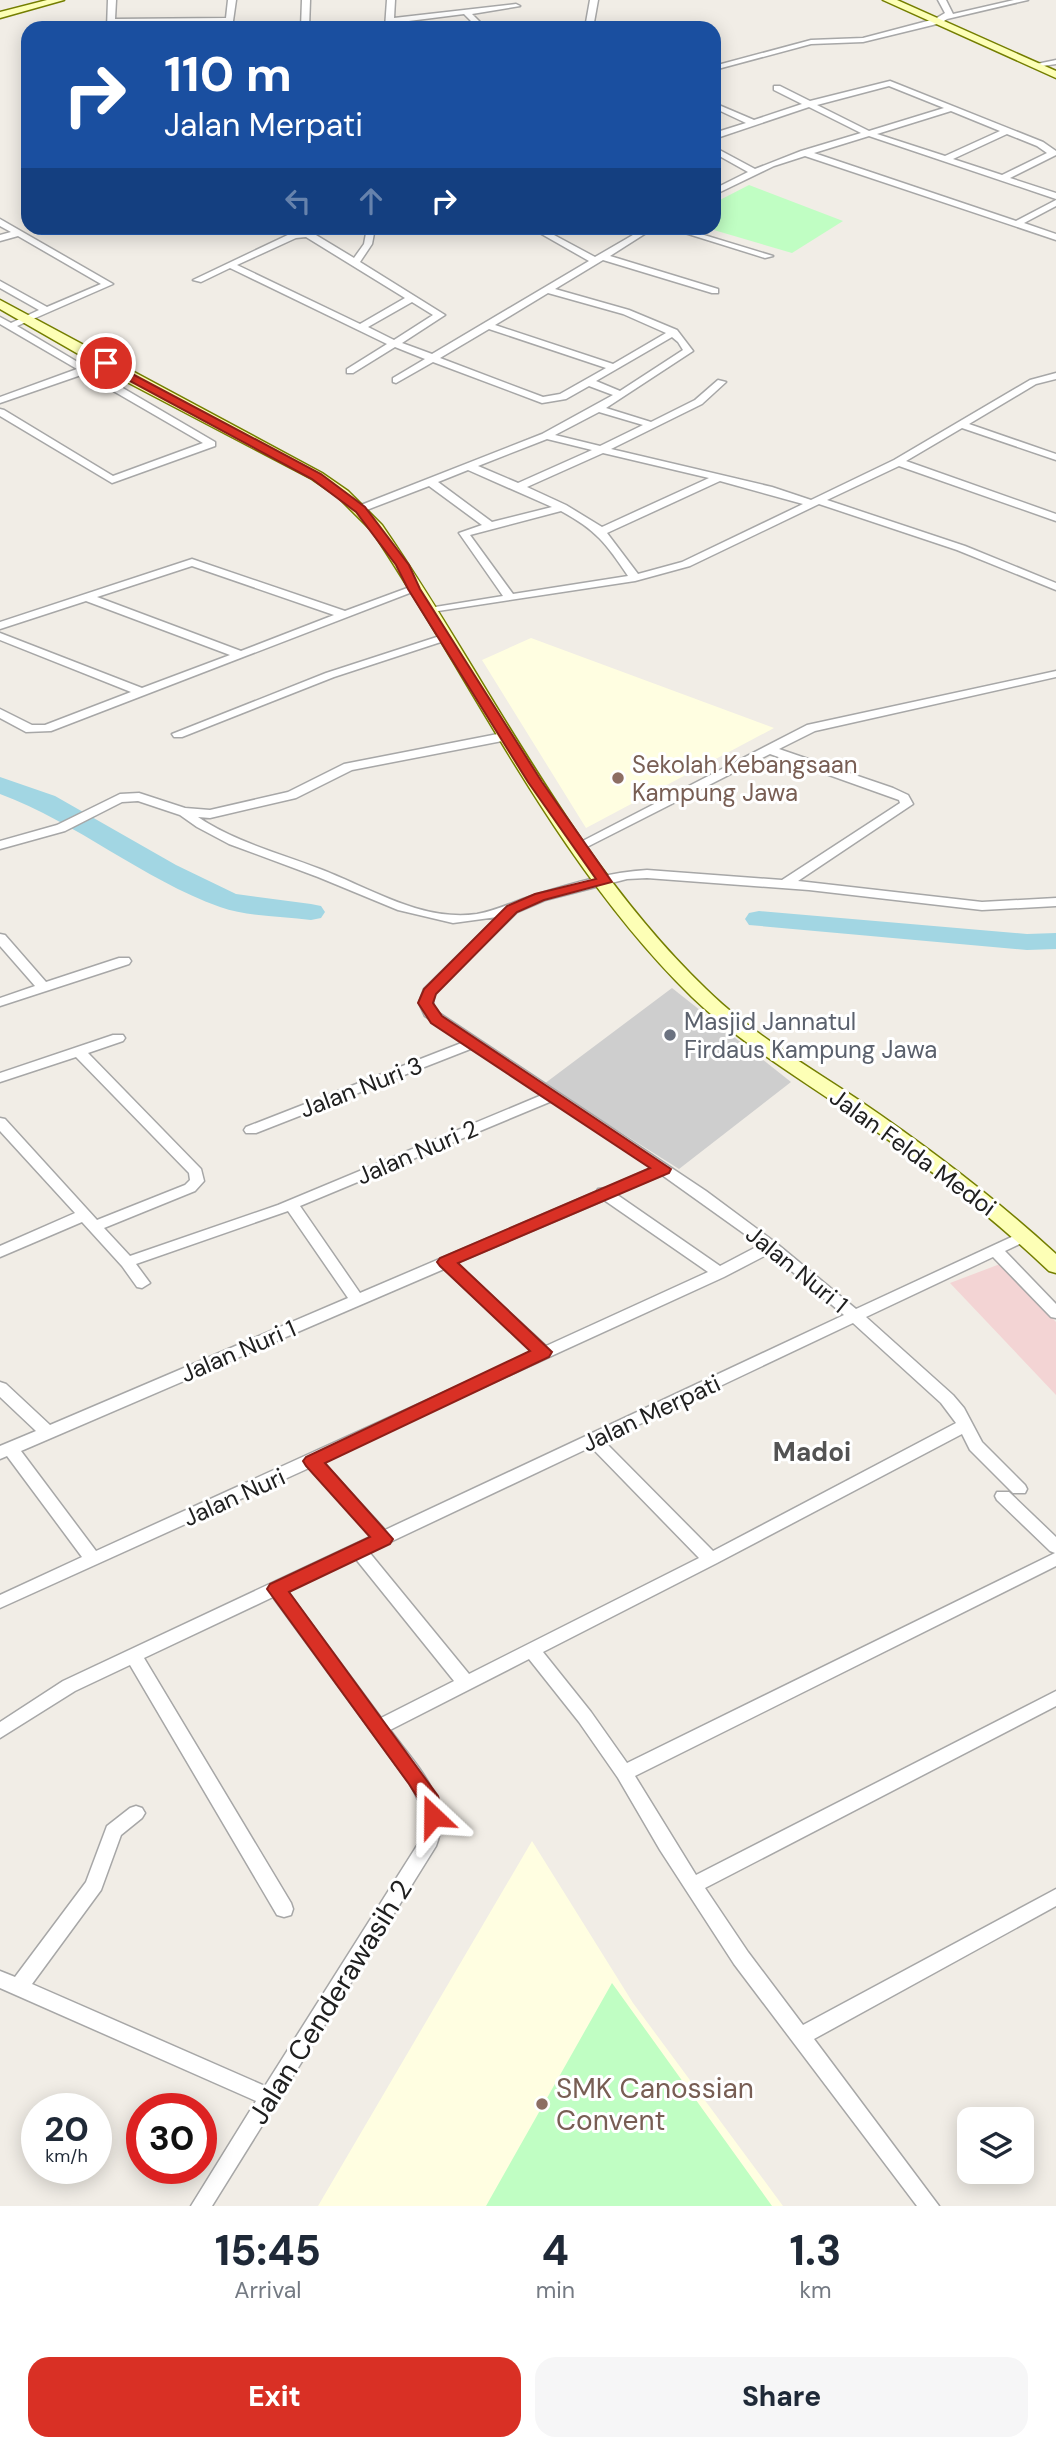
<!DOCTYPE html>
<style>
:root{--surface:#fff;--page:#f6f6f7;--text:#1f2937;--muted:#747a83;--accent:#d93025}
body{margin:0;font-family:"DM Sans",sans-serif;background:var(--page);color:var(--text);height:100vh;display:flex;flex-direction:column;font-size:26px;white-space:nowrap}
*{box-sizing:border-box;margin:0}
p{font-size:23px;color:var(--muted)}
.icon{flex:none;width:38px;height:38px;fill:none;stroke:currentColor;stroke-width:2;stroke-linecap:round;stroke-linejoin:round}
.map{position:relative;height:2206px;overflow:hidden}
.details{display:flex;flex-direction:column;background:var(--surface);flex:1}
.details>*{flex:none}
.banner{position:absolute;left:21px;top:21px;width:700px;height:214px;border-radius:21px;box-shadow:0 4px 18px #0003;background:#1a4fa0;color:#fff;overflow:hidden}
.controls{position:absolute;left:957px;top:2107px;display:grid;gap:14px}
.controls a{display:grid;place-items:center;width:77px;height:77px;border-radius:14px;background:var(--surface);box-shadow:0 4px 18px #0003;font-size:35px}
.speed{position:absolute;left:21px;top:2093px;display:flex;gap:14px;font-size:35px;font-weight:700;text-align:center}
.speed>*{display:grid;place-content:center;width:91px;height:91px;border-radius:50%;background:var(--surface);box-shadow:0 4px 18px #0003;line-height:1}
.speed small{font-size:18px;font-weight:400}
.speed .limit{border:10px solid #d22;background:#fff;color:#111}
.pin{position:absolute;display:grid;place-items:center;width:60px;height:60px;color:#fff;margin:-30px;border:4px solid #fff;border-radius:50%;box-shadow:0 2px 7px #0007}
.me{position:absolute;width:77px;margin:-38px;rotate:337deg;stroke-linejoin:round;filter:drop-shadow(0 0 5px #0008)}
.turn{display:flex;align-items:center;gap:24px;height:147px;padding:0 28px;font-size:32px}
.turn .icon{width:91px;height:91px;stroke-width:2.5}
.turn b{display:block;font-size:49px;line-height:60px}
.lanes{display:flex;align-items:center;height:66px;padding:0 28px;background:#0003;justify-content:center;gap:35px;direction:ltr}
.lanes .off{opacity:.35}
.eta{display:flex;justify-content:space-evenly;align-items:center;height:119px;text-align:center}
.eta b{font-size:42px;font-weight:800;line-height:49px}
.action{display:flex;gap:14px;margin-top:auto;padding:14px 28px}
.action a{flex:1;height:80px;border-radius:21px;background:var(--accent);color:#fff;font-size:28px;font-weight:800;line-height:80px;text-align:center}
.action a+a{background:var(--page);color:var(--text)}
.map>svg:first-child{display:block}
.commercial{fill:#f3d4d4}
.education{fill:#fffee1}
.religious{fill:#cecece}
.park{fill:#c0fec3}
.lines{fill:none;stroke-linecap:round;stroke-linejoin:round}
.river{fill:#a2d6e3;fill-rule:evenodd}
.street-casing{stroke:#a7a7a7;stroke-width:3}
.secondary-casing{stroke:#747e00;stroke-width:3}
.street{fill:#fff;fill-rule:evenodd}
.secondary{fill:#fdffb6;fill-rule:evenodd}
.route{fill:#d93025;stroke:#8d1f18;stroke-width:2}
.education-dot{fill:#8d6e63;stroke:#fff;stroke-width:2.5}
.worship-dot{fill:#6b7280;stroke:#fff;stroke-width:2.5}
.labels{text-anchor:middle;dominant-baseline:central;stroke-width:6;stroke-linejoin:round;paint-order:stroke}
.education-label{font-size:24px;fill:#785e54;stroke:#fff;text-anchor:start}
.worship-label{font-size:24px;fill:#5b616d;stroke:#fff;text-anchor:start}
.street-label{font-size:24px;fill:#202020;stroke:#fff}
.neighbourhood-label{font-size:26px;font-weight:bold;fill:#535353;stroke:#fff}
.near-street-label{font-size:28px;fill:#202020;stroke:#fff}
.near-education-label{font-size:28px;fill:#785e54;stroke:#fff;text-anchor:start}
</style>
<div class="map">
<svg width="1056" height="2206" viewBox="0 0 1056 2206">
<rect width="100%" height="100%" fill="#f1ede6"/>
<path class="commercial" d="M1000,1264L1056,1322V1395L950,1283Z"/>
<path class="education" d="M531,638L774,728L586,828L482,660Z
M532,1841L633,2003L783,2206H318Z"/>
<path class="religious" d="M672,988L791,1082L679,1169L544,1084Z"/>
<path class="park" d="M749,185L843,221L792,253L707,228H714V203Z
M612,1983L772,2206H486Z"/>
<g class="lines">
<path class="river" d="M0,777L55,796L176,865L236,894L311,904L321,906L325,912L321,918L311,920C282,916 248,917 220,907C142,879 78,823 0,794Z
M759,911L1027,934L1056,933V949L1027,950L749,925L745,919L749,913Z"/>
<g class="street-casing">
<path id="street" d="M108,0H116L115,19L226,18L228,0H236L232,28H226V22L115,23V28H107Z
M302,0H310L309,28H301Z
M387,0H395L394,18L516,4L520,6L472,14L486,28H478L464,14L393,23V28H385Z
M590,0H598L593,28H585Z
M938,0H946L953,14L1014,0H1028L947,19L941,23L863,42L811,44L714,70V66L811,40L863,38L935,19L945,13Z
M1056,60V64L1036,67L1032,65Z
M890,81L1043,142L1056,151V155L1010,178L1056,193V199L869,136L814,153L1016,221L1056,200V206L1024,223L1056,234V240L805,156L774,166L714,195V189L748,172L714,153V147L755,169L801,151L861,133L809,107L714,139V133L746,123L714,108V103L754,120L802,104L774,90V86H780L810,101ZM889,86L944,108L869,131L817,105ZM951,111L1000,131L945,156L877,134ZM1007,134L1037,146L1047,153L1002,175L953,159Z
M0,219L113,284L17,326L86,367H91L92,370L215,442V446L112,483L0,416V409L4,410L113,476L203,443L84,374L0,403V397L77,369L0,324V317L11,323L39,310L0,288V281L47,307L101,284L18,236L0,241V235L11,232L0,226Z
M367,228H375L372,244L360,262L445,315L402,343L432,354L589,261L531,228H541L595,257L645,228H654L610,256L718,289V293H712L603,260L555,289L629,310L677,330L693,351L606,408L651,422L695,400L718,380L726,382L702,404L611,449L772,487L811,500L894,460L1030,380L1056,373V379L1036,384L969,424L1056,454V460L962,428L906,461L1056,514V521L899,466L827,500L965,546L1056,583V590L957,550L819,504L690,566L635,581L425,613L423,611L429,608L503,596L459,533L482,525L429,486L364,511H356V507L542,434L613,395L589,386L566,399L542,403L433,362L396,383L393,382V378L425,359L395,347L353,373H347V369L387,344L230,268L201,282L193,280L294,232H311L354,258L364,244ZM306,237L405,298L360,324L237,265L296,238ZM548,293L623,314L666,333L613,364L495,325ZM412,302L433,315L394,340L368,327ZM489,329L606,368L560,394L543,397L440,358ZM672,337L678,342L683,350L620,391L596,381ZM599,412L643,425L600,446L555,435ZM547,439L592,450L518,483L478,466ZM603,453L709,478L602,527L566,505L527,487ZM468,470L552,507L492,522L438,482ZM720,481L803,504L682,562L638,574L607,533ZM561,511C596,530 606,543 628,576L513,594L470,535Z
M669,228H681L773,256L765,258Z
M192,559L345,611L410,587L414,586L420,589L51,731L26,732L0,718V709L32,725H45L131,692L0,640V633L142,688L230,655L86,601L0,629V622ZM192,566L334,615L241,651L97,597Z
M446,634L450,635V639L334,677L182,737H174L172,734L326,673Z
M1056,671V677L815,731L779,749L893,788L908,795L913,804L798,881L982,902L1056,898V906L982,910L809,890L647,878L627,879L545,900L517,912L435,993L433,1003L436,1011L706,1191L776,1243L856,1309L1020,1233L1025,1231L1032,1236L1030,1239L1005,1251L1056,1304V1318L1051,1317L993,1257L866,1317L953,1395L964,1408L982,1442L1025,1485L1027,1489L1025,1493H1013L970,1450L962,1434L717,1563L543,1652L591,1712L627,1763L1055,1553L1050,1551L997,1500L995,1496L997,1492H1009L1056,1537V1566L635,1776L696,1875L1056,1691V1706L705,1888L748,1952L803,2025L1056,1889V1906L814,2039L939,2206H917L734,1964L660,1850L618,1778L579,1722L529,1659L390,1730C415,1764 454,1801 436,1846L212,2206H191L256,2101L0,1988V1971L15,1977L86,1882L107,1826L130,1808L136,1806L142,1808L145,1813L142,1818L121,1835L101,1890L32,1984L265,2086L418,1844C428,1821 422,1805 410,1784L273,1597L144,1658L291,1903L293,1909L291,1915L284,1917L277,1915L130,1665L75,1691L0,1738V1722L63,1681L372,1536L309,1468L0,1608V1595L82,1557L7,1456L0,1459V1446L36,1431L0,1397V1382L6,1384L50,1425L348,1298L288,1211L136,1264L150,1283L142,1288L137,1287L122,1266L82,1222L0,1257V1246L75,1213L0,1131V1118L5,1119L97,1220L185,1185L190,1180L189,1173L76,1057L0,1082V1073L113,1035H123L125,1038L123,1041L88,1053L201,1169L204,1181L195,1191L104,1228L130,1256L278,1205L542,1095L473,1048L256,1133H246L244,1130L246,1127L464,1042L425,1016L419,1003L424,989L497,917L453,923L398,910L318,877L229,844L197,827L180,815L138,801L122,802L65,831L0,849V841L57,825L120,794L139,793L185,808L210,810L288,792L344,764L508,732L514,736L512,739L352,770L296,798L210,818L198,817C235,842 279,853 320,869C370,888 422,922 477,914C499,910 517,900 538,894C573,883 611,872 647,870L782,880L900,803L899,800L770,754L583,849L579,850L573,846L807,725ZM552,1101L652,1168L606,1188L598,1189L596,1192L360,1293L300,1206ZM662,1175L760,1245L720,1266L616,1194ZM604,1200L708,1272L546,1346L456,1263ZM770,1253L844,1315L385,1530L322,1461L724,1277ZM444,1269L533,1352L96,1551L21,1451ZM853,1323L941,1403L956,1423L713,1551L604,1441ZM591,1447L699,1558L469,1674L369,1552ZM355,1558L454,1681L381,1718L287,1591Z
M0,934L5,935L46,982L119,958H129L131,961L129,964L0,1006V998L35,986L0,946Z"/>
</g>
<g class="secondary-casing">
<path id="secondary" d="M47,0H64L0,18V12Z
M883,0H897L1056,71V78Z
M0,300L322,473L348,491L382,525C489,680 569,857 706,989C751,1033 807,1066 860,1101C929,1148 995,1198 1056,1254V1273L1049,1271C987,1212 920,1161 850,1113C796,1076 739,1042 692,997C556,864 476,687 372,531L338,497L312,479L127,382L0,309Z"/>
</g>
<use href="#street" class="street"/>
<use href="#secondary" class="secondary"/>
</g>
<path class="route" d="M106,360L321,474L365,507L409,565L420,589L542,782L612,882L544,900L517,912L436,994L433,1003L442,1016L671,1169L669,1173L458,1263L552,1352L549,1357L325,1463L393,1539L390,1544L289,1592L438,1796L444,1816L441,1822L433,1824L426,1822L421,1803L409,1784L267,1589L270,1584L370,1537L306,1466L303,1461L306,1457L530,1351L440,1266L437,1262L440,1258L650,1168L431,1023L418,1003L424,989L507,906L535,894L596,879L528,782L408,589L396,565L356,512L312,479L102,366L100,363Z"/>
<g class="education-dot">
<circle cx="618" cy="778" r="7"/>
<circle cx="542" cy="2104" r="7"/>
</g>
<circle class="worship-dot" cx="670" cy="1035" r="7"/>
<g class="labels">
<g class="education-label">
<text x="632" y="764">Sekolah Kebangsaan<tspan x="632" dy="28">Kampung Jawa</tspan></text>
</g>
<g class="worship-label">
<text x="684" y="1021">Masjid Jannatul<tspan x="684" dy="28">Firdaus Kampung Jawa</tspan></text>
</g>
<g class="street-label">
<text transform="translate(361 1087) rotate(-21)">Jalan Nuri 3</text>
<text transform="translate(417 1152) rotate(-23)">Jalan Nuri 2</text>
<text transform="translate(913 1152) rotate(36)">Jalan Felda Medoi</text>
<text transform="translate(797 1269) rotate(39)">Jalan Nuri 1</text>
<text transform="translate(238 1351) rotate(-23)">Jalan Nuri 1</text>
<text transform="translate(651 1413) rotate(-25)">Jalan Merpati</text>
<text transform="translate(234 1497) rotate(-24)">Jalan Nuri</text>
</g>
<g class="neighbourhood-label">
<text x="812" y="1452">Madoi</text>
</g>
<g class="near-street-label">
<text transform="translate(330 2002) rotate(-58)">Jalan Cenderawasih 2</text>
</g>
<g class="near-education-label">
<text x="556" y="2088">SMK Canossian<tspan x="556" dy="32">Convent</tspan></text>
</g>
</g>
</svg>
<div class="controls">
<a><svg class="icon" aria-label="layers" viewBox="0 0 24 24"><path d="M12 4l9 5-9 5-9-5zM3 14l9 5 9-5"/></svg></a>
</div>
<div class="speed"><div>20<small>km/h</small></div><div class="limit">30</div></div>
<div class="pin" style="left:106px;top:363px;background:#d93025"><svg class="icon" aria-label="arrive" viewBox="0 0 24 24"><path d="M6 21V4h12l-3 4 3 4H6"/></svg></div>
<svg class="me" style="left:433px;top:1816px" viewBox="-20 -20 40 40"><path d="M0-17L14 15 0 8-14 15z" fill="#d93025" stroke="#fff" stroke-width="4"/></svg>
<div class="banner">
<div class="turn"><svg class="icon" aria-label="right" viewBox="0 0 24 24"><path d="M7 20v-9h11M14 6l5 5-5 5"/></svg><div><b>110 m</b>Jalan Merpati</div></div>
<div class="lanes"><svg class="icon off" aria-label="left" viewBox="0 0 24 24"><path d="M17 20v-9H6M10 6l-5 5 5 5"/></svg><svg class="icon off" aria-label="ahead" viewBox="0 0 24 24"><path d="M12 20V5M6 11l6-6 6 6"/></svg><svg class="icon" aria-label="right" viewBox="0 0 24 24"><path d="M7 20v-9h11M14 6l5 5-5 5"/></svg></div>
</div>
</div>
<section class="details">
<div class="eta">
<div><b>15:45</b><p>Arrival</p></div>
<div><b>4</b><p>min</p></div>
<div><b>1.3</b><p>km</p></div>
</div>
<div class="action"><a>Exit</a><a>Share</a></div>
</section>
